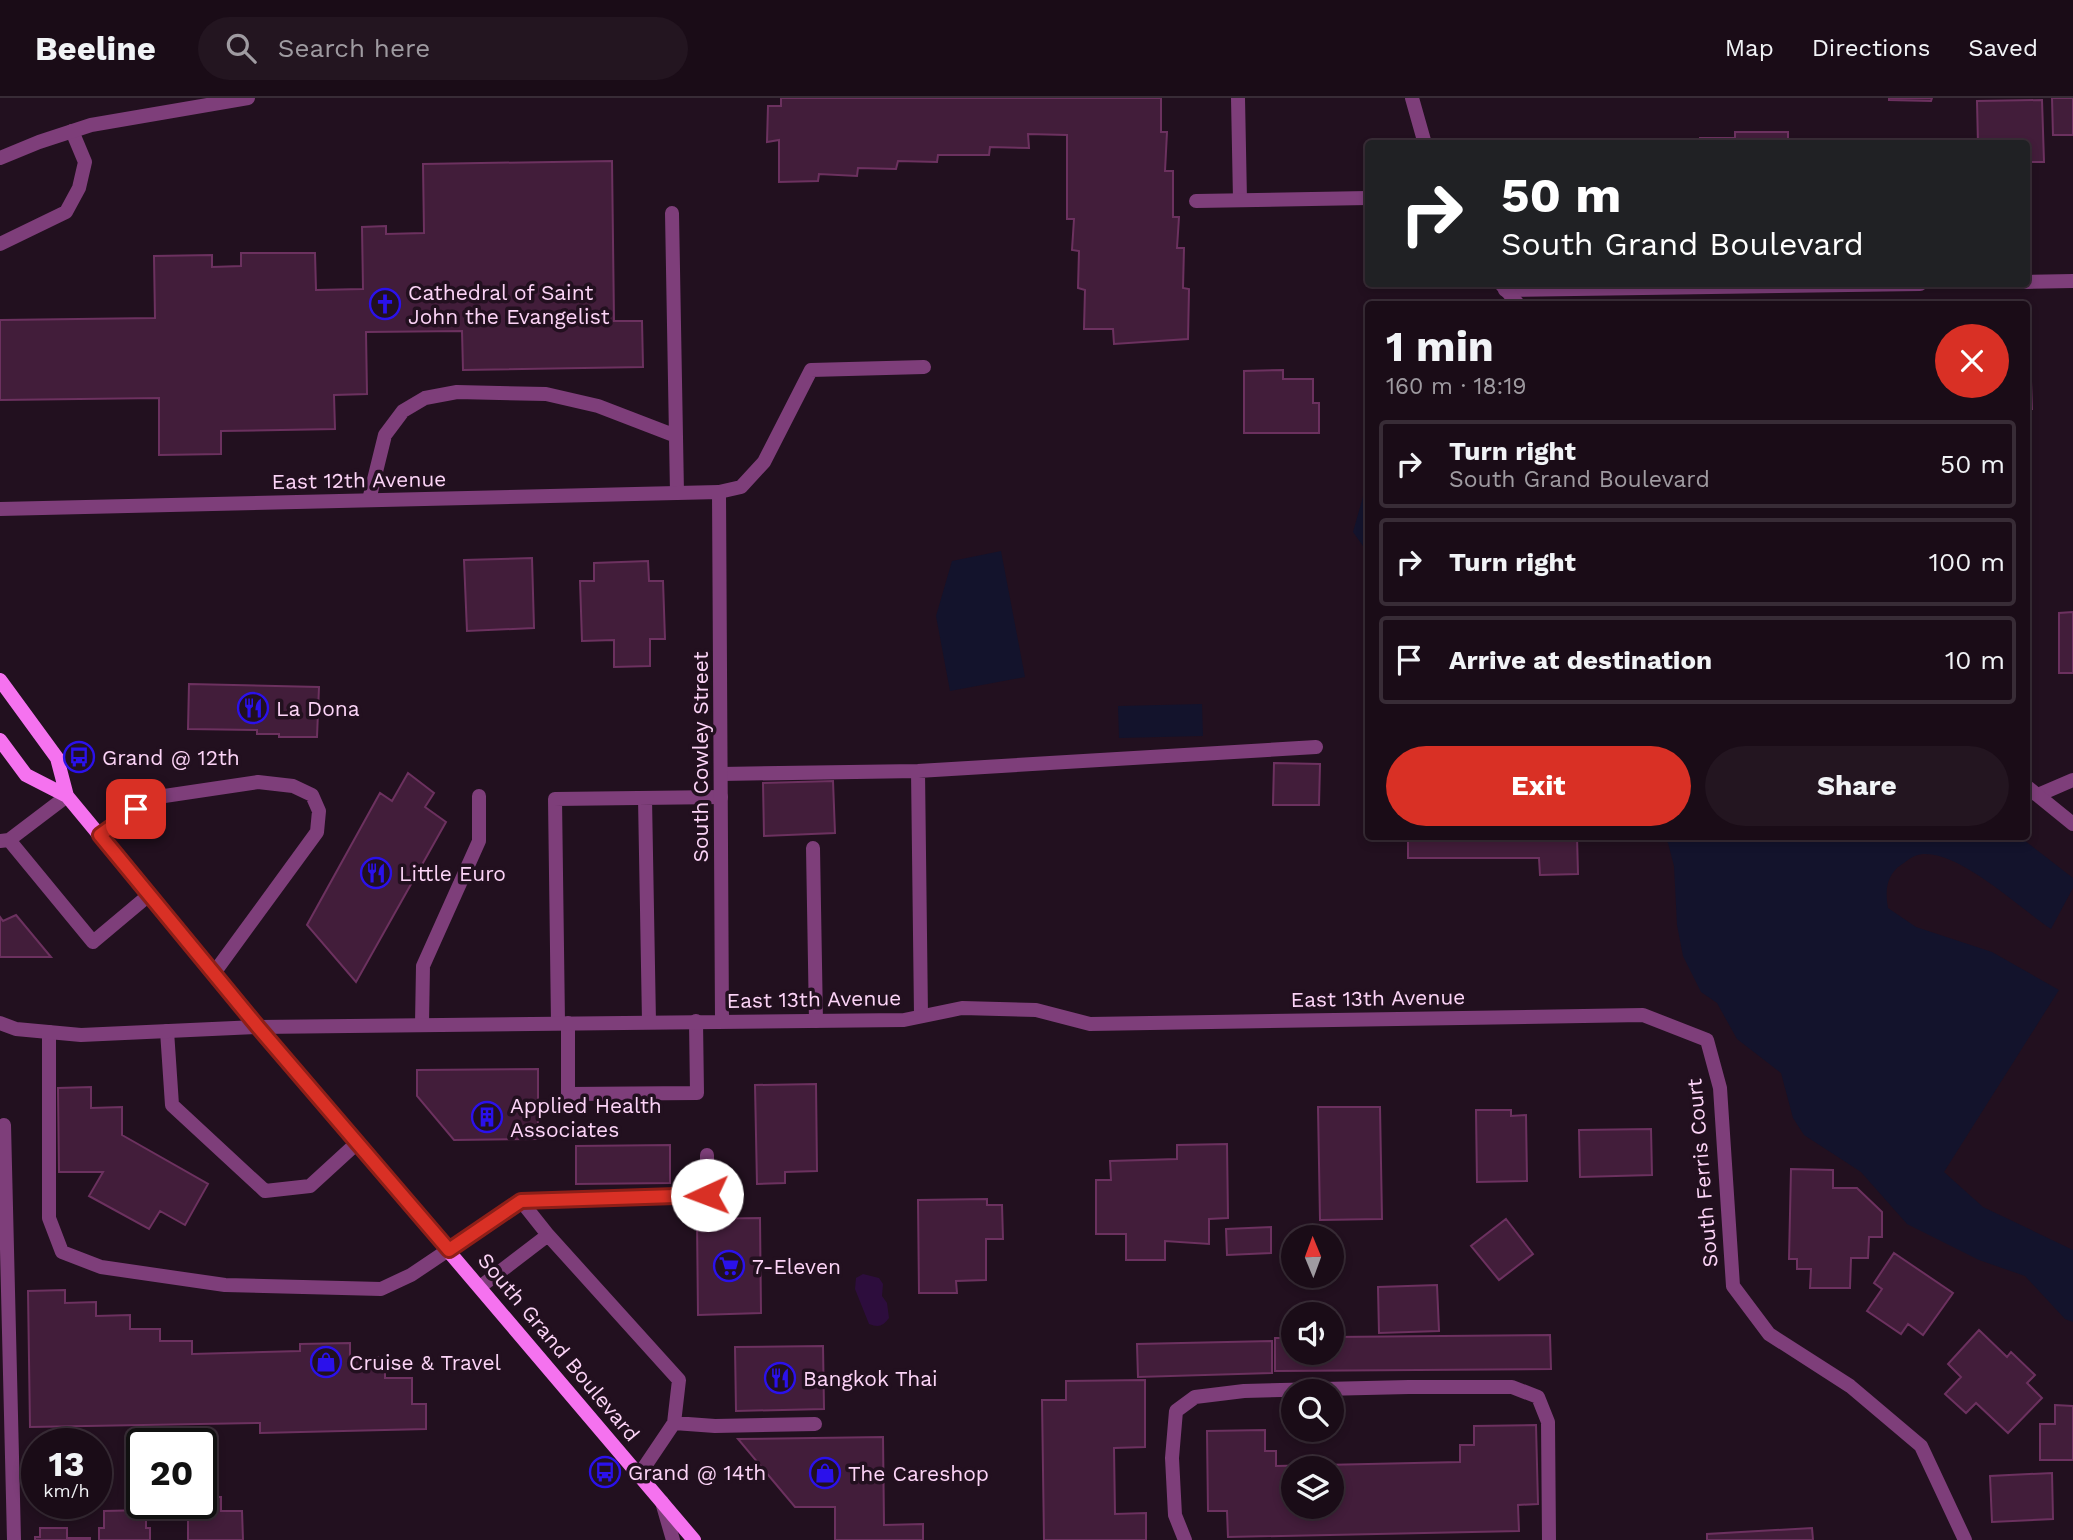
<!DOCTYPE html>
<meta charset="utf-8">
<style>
:root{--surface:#1a0c17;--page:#231520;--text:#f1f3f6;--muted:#9f9ba1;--line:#382c36;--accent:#d93025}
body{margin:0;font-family:"Work Sans",sans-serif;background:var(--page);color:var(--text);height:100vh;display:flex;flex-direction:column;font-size:26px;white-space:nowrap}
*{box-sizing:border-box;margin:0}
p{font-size:23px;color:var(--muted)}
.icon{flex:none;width:38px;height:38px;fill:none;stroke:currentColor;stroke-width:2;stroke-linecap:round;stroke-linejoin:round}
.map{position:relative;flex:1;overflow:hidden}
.side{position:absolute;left:1365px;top:203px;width:665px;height:539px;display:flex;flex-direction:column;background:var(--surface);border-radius:7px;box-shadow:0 4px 10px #0003,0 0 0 2px var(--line)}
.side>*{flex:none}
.hud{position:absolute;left:1365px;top:42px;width:665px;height:147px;border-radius:7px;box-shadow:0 4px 10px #0003,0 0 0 2px var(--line);background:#202124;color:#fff;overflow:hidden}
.needle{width:46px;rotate:359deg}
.controls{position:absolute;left:1281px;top:1127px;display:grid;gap:14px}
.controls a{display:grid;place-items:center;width:63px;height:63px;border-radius:50%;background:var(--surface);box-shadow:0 4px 10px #0003,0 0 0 2px var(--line);font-size:35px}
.speed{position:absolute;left:21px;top:1330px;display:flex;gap:14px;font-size:35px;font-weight:700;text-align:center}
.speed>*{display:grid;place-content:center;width:91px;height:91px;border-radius:50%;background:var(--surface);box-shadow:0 4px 10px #0003,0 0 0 2px var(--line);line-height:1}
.speed small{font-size:18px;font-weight:400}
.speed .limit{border:4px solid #111;border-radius:10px;background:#fff;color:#111}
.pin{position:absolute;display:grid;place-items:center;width:60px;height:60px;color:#fff;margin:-30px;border-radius:14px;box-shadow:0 4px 10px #0006}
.me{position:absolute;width:77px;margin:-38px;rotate:268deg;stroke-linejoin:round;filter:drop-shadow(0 0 5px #0008)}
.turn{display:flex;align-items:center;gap:24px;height:147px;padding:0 21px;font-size:32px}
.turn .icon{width:91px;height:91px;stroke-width:2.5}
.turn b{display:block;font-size:49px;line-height:60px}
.round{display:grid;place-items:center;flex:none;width:74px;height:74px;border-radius:37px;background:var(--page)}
.summary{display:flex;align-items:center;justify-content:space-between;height:119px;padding:0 21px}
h1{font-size:42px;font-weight:700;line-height:52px}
.button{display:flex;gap:14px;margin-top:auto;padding:14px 21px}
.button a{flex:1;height:80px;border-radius:42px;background:var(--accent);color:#fff;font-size:28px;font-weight:700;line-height:80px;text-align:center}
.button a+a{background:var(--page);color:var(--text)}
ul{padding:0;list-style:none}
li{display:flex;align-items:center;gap:21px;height:88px;margin:0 14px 10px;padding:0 7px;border:4px solid var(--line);border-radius:7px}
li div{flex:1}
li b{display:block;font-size:26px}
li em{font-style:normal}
header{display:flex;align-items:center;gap:42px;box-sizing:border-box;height:98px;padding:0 35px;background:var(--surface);border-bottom:2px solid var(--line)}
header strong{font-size:33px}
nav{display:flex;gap:38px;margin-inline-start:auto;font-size:24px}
.search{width:490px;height:63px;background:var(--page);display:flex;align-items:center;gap:18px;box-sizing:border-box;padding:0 24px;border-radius:38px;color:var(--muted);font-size:26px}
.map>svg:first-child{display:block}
.green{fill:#13132c}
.water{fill:#2d0d3d}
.building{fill:#421d3a;stroke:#6c315f;stroke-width:2;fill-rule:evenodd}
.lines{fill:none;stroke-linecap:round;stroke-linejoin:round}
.service{stroke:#7e3e7a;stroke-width:14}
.minor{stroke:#7e3e7a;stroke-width:14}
.tertiary{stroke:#7e3e7a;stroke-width:14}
.secondary{stroke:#f572ef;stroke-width:14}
.route-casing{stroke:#8d1f18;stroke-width:18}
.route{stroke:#d93025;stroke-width:12}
.labels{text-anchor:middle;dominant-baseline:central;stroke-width:7;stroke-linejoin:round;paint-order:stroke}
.poi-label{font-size:21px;fill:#fcd4f7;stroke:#22101f;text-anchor:start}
.street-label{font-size:21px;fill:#fcd4f7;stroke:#22101f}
</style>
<header>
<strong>Beeline</strong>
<div class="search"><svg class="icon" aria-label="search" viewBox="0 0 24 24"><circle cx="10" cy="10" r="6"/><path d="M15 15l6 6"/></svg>Search here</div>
<nav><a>Map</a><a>Directions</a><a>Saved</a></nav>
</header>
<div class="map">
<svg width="2073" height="1442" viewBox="0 0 2073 1442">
<rect width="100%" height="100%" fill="#22101f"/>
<path class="green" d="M1368,381V455L1353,434Z
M1001,453L1025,579L950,593L936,518L952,463Z
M1202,606L1203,638L1119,640L1118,608Z
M1663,739H2020L2073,780V790L2051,831C2021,812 1951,744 1915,758C1911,759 1906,764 1901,767C1886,777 1885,794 1888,810L1916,829L1992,854L2059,892L1944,1074L1983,1109L2073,1152V1224L2065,1221L2025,1178L1979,1162L1907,1126L1861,1074L1804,1037L1793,1020L1781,975L1737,941L1717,905L1701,894L1683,858L1677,827L1674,768L1668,745Z"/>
<path class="water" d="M863,1176L879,1180L883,1186L882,1198L887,1205L889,1220C883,1228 879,1230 869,1226L855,1191L856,1180Z"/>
<path class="building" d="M781,0H1161V34H1167L1165,73H1173V119H1179L1177,150H1184L1183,190L1189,191L1188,241L1114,246L1113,231H1084L1085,192L1078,190L1079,153L1072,152L1074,121H1067V37L1028,36L1029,50L990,49L989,57H938L937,64L898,63L896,71L858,70L857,78L819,76L818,83L779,84V42L767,44L768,8H781Z
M1889,0H1932L1931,3L1889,2Z
M2052,0H2073V37H2053Z
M2042,2L2044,64H2026V46H1978L1977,3Z
M1735,34H1788V46H1700V40H1735Z
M1803,43H1856V46H1803Z
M612,63L614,223H642L643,269L463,272L462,233L366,234L367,296L334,297L335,331L221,333V356L159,357V300L0,302V222L155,220L154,158L212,157V169L241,168V155H315L316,192L363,191L362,129L386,128V136L424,135L423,66Z
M2030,255L2032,311H2026V256Z
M1283,272V281H1313V305H1319V335H1244V273Z
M532,460L534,530L467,533L464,462Z
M648,463L649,483H663L665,541H650V568L614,569V542L582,543L580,483H594V465Z
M2073,514V575H2059V515Z
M189,586L319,589L317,639H279V636H257V632L188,631Z
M1274,665L1320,666L1319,707H1273Z
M408,675L434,695L425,709L446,724L356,884L307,827L380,695L392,703Z
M833,683L835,735L764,738L763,685Z
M1408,738H1577L1578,776L1540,777L1539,760H1408Z
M16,817L51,859H0V819L3,823Z
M538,971V1041L454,1042L417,998V972Z
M816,986L817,1073L785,1074V1085L757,1086L755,987Z
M91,989V1010L122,1009V1037L208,1086L185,1127L160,1113L149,1131L89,1098L103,1074H59L58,990Z
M1318,1009H1380L1382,1121L1320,1122Z
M1476,1012H1511V1018L1526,1017L1527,1083L1477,1084Z
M1651,1031L1652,1077L1580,1079L1579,1032Z
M1227,1046L1228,1120L1209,1121V1146L1165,1143V1162H1126V1136H1096V1082H1111L1110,1063L1177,1061V1047Z
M670,1047V1085L576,1086V1048Z
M1791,1071L1833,1072V1090H1857L1882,1114V1139H1869L1868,1160H1851L1850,1190H1810L1811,1171H1797V1161H1789Z
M987,1101V1107H1002L1003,1141H986V1182L956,1183L957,1195H919L918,1102Z
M760,1120L761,1215L698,1217L697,1121Z
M1506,1121L1533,1156L1499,1182L1471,1148Z
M1271,1129V1155L1227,1157L1226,1131Z
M1894,1155L1953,1195L1923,1237L1908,1226L1901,1236L1867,1213L1882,1191L1874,1185Z
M1437,1187L1439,1233L1379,1235L1378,1189Z
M65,1192V1205L96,1204V1218L130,1217V1231H160V1243H192V1256L300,1253V1246L350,1245V1260L385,1259V1280H412V1306H426V1331L260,1335V1325L30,1329L28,1193Z
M1979,1232L2007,1259L2011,1254L2035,1277L2027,1285L2042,1300L2008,1335L1976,1305L1966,1315L1945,1296L1961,1279L1948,1266Z
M1550,1237L1551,1271L1275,1273V1240H1293V1255H1332V1239Z
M1272,1243V1275L1138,1279L1137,1246Z
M823,1248L824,1311L736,1313L735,1249Z
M1145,1282V1349L1114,1350L1115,1416L1146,1415V1442H1044L1042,1302H1066V1283Z
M2055,1307L2073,1308V1362H2040V1326H2055Z
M1536,1327L1538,1406L1518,1407L1519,1433L1228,1439L1227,1413H1208L1207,1333L1265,1332V1353H1276V1368L1460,1364V1347H1474V1328ZM1293,1370H1332V1409H1293Z
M883,1339L884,1427L923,1426V1442H835V1409H795L738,1341Z
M2052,1375L2053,1421L1992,1424L1990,1378Z
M201,1399H221V1413H242L243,1442H188V1405H201Z
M146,1412V1430H150V1442H99V1430H104V1413Z
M40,1430H67V1440H90V1442H35V1439H40Z
M1812,1430L1813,1442H1707V1436Z"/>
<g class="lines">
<path class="service" d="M1238,0L1240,102
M672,115L677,395
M0,146L66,114L79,90L85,64L72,33
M719,394L741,389L764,364L811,272L924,269
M369,402L385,337L403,313L425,300L457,294L546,296L598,308L676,338
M918,673L921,918
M721,676L918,673L1316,649
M645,700L649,924
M100,737L151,700L258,684L293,688L312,697L319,713L317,734L214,875
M9,742L67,698
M0,743L9,742L93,844L149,797
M813,750L816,923
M558,925L555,701L721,699
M568,925V996L697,995L696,923
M422,926L423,868L479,743V698
M167,933L172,1007L265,1093L310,1088L357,1045
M49,934V1120L62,1154L101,1169L225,1187L381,1191L411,1177L521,1103L548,1137
M521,1103L707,1097V1057
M480,1189L548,1137L679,1282L674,1325L639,1377
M674,1325L715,1328L815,1326
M1185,1442L1175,1417L1172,1360L1176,1313L1195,1299L1244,1293L1409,1289H1512L1538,1299L1548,1324L1549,1442"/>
<path class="minor" d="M0,60L39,44L91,27L248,0
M1196,103L1368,100
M2026,184L2073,183
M1505,192L1920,186
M0,411L719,394L722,923
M2038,697L2073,682
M0,925L16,931L81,937L258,929L904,922L962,910L1036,912L1090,926L1643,917L1707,942L1720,990L1733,1188L1769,1236L1850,1288L1921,1348L1965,1442
M4,1027L14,1442"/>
<path class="tertiary" d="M1412,0L1425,46
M1501,186L1518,206
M2026,688L2073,726
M662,1404L673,1442"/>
<path class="secondary" d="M0,582L57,660L67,698
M0,642L26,677L67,698L258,929L694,1442"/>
</g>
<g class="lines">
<g class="route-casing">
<path id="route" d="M136,711L100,737L258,929L449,1152L521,1103L707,1097"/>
</g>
<use href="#route" class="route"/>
</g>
<defs>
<g id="church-ring" transform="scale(1.575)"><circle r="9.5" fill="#22101f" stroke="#2b11eb" stroke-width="1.5"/><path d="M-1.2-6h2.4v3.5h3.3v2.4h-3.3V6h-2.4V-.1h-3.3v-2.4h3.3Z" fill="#2b11eb"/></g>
<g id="restaurant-ring" transform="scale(1.575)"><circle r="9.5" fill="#22101f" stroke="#2b11eb" stroke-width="1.5"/><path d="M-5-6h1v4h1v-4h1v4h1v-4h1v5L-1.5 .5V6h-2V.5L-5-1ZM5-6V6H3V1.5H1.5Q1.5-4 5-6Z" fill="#2b11eb"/></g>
<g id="bus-ring" transform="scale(1.575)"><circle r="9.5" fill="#22101f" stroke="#2b11eb" stroke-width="1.5"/><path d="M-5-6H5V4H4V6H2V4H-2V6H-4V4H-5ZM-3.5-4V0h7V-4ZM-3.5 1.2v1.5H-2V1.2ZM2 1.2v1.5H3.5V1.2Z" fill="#2b11eb"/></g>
<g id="building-ring" transform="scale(1.575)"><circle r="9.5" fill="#22101f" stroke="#2b11eb" stroke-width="1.5"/><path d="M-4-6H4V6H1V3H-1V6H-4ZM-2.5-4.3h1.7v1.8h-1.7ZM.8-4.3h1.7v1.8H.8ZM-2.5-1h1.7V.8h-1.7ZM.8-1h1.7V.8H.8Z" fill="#2b11eb"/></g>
<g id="supermarket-ring" transform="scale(1.575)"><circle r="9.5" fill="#22101f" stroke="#2b11eb" stroke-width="1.5"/><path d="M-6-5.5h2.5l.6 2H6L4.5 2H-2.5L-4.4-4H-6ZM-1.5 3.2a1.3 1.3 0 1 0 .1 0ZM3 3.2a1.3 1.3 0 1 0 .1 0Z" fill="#2b11eb"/></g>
<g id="shop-ring" transform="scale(1.575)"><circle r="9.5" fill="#22101f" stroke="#2b11eb" stroke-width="1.5"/><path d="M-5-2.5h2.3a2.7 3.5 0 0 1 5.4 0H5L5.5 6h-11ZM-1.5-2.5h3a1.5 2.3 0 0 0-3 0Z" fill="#2b11eb"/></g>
</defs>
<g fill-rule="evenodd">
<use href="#church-ring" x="385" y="206"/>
<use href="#restaurant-ring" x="253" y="610"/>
<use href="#bus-ring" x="79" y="659"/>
<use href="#restaurant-ring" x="376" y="775"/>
<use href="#building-ring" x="487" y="1019"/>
<use href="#supermarket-ring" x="729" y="1168"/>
<use href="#shop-ring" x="326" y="1264"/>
<use href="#restaurant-ring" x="780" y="1280"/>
<use href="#bus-ring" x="605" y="1374"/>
<use href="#shop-ring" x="825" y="1375"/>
</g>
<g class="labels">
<g class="poi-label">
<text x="408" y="194">Cathedral of Saint<tspan x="408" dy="24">John the Evangelist</tspan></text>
<text x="276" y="610">La Dona</text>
<text x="102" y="659">Grand @ 12th</text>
<text x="399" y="775">Little Euro</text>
<text x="510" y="1007">Applied Health<tspan x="510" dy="24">Associates</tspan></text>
<text x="752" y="1168">7-Eleven</text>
<text x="349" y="1264">Cruise &amp; Travel</text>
<text x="803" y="1280">Bangkok Thai</text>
<text x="628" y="1374">Grand @ 14th</text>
<text x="848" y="1375">The Careshop</text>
</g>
<g class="street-label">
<text transform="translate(359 382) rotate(-1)">East 12th Avenue</text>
<text transform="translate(700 659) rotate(-90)">South Cowley Street</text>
<text transform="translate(1378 900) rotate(-1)">East 13th Avenue</text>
<text transform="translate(814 901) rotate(-1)">East 13th Avenue</text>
<text transform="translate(1702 1075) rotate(-95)">South Ferris Court</text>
<text transform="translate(559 1249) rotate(50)">South Grand Boulevard</text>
</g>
</g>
</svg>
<div class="controls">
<a><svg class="needle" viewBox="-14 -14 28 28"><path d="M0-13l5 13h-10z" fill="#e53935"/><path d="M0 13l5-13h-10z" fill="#9f9ba1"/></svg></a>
<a><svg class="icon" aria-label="sound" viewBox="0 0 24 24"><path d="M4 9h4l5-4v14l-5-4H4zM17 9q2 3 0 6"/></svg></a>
<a><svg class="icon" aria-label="search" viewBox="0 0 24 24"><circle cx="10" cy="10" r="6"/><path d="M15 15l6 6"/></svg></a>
<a><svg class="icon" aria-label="layers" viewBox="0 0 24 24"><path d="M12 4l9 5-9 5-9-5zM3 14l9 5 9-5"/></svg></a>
</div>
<div class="speed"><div>13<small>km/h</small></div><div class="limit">20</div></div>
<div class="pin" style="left:136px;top:711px;background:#d93025"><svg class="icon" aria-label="arrive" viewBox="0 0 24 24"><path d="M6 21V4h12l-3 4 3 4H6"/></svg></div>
<svg class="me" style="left:707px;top:1097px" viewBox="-20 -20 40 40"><circle r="19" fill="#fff"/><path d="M0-13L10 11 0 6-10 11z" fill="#d93025"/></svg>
<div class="hud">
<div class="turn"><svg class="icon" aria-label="right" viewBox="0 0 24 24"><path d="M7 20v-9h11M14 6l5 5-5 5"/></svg><div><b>50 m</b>South Grand Boulevard</div></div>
</div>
<section class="side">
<div class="summary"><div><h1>1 min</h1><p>160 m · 18:19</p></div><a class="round" style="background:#d93025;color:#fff"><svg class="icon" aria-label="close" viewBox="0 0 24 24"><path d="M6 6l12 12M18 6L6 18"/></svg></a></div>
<ul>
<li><svg class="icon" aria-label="right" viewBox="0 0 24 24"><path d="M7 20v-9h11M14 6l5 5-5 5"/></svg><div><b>Turn right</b><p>South Grand Boulevard</p></div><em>50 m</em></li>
<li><svg class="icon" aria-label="right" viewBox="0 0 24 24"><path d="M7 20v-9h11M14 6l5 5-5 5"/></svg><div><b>Turn right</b></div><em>100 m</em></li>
<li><svg class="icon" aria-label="arrive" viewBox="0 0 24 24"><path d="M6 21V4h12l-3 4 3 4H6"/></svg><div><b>Arrive at destination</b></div><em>10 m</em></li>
</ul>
<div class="button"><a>Exit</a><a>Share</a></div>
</section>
</div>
